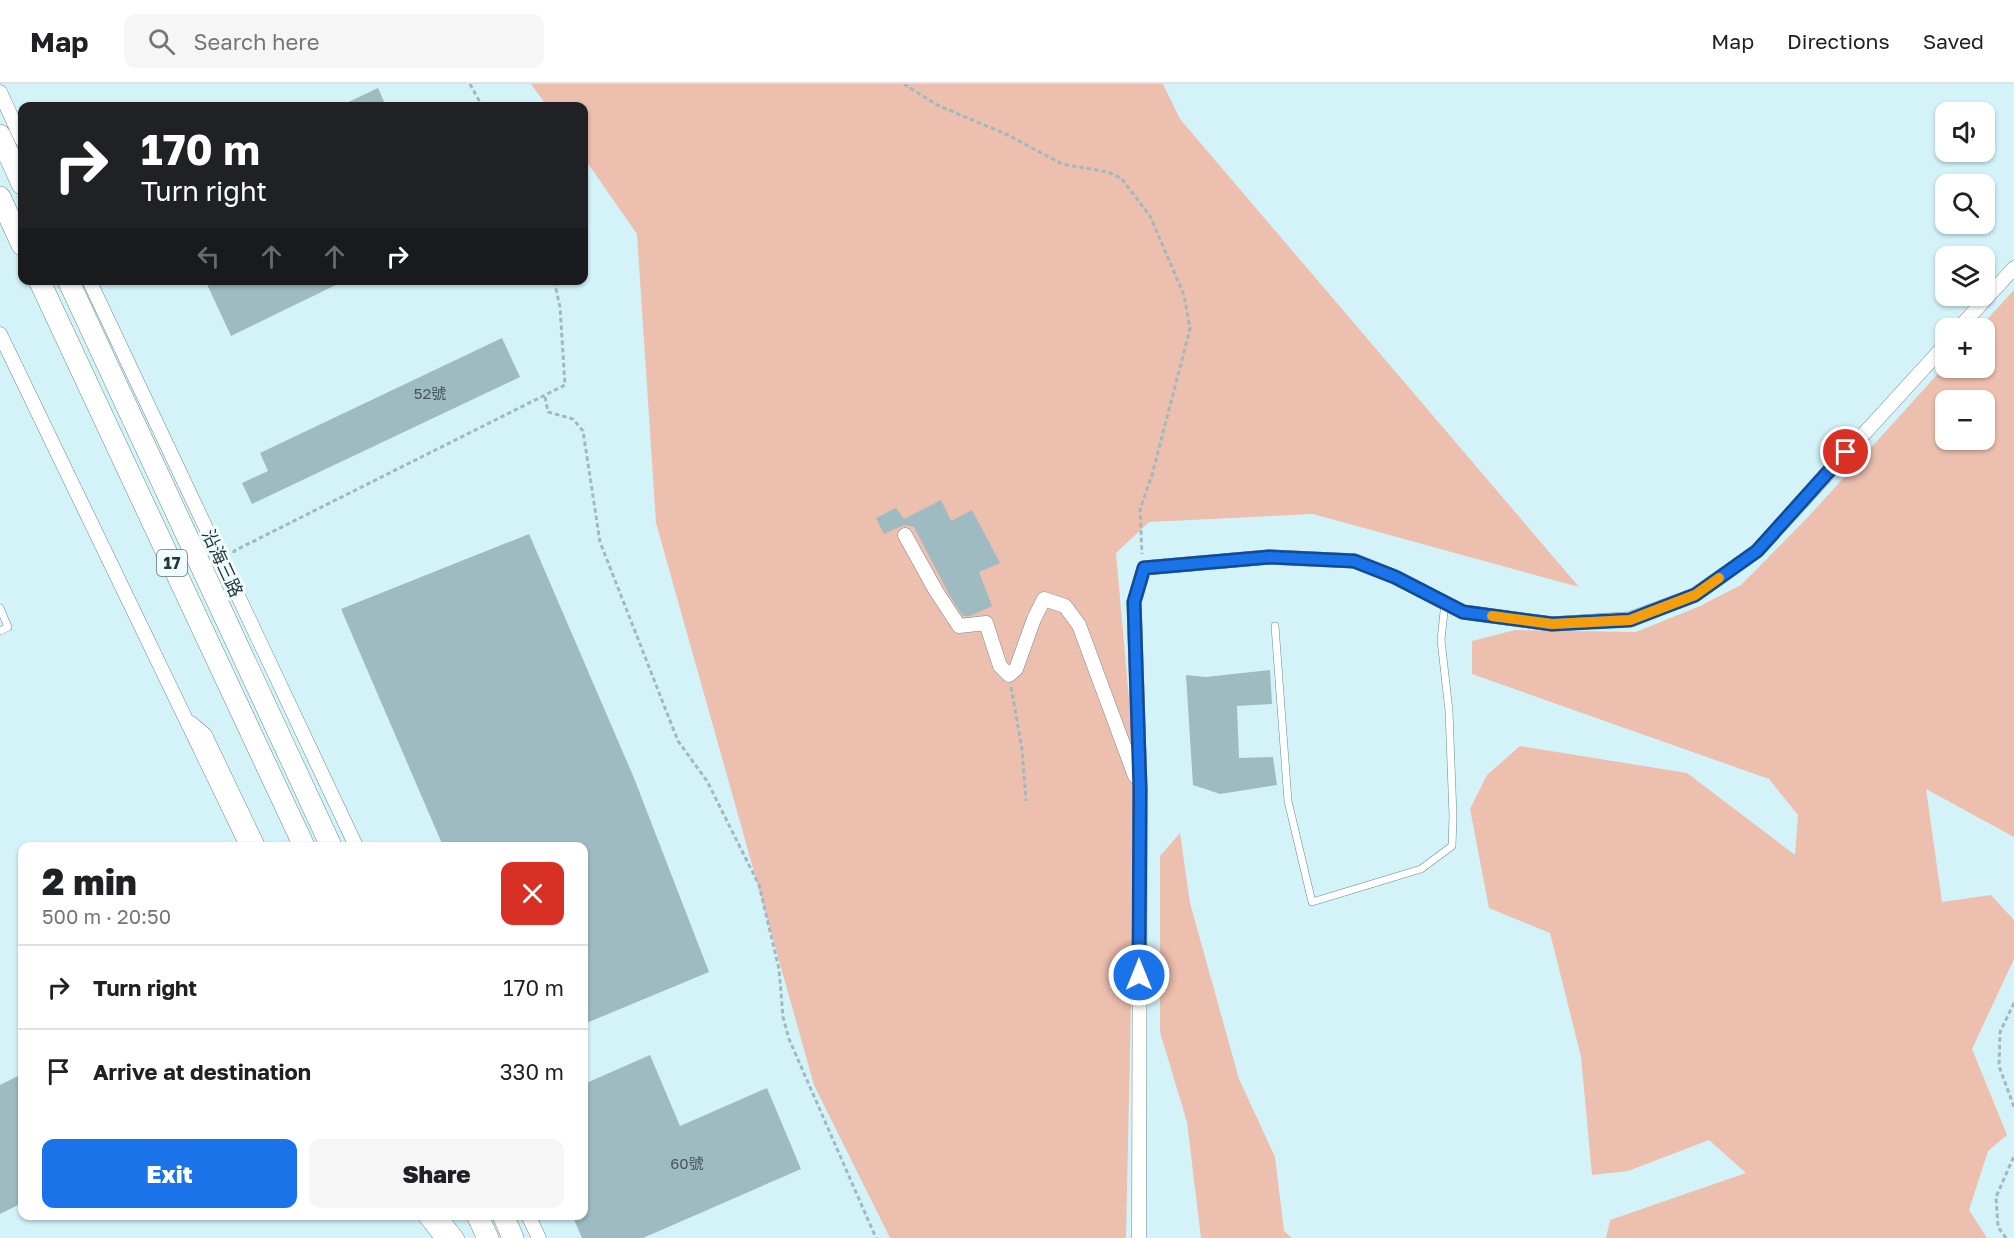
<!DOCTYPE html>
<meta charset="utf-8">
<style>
:root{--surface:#fff;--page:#f6f6f6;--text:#202124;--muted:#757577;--line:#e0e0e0;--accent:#1a73e8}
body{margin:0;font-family:"Golos Text","Noto Sans TC",sans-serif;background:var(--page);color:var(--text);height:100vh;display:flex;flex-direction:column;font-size:22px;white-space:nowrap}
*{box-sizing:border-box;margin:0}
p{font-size:20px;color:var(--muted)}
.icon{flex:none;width:33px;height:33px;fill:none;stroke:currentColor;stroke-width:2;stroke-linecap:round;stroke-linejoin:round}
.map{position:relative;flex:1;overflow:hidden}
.sheet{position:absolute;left:18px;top:758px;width:570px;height:378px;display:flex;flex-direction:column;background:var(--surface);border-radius:12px;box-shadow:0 2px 4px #0004}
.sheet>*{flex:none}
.banner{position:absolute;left:18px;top:18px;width:570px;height:183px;border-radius:12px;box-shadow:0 2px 4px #0004;background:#202124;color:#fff;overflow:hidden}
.buttons{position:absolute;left:1935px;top:18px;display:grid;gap:12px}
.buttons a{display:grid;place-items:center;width:60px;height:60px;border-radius:12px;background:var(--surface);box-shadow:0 2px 4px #0004;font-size:30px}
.pin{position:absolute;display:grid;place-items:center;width:51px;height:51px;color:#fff;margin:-26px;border:3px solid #fff;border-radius:50%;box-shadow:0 2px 6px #0007}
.me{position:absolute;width:66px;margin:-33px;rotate:0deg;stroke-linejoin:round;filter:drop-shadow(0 0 4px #0008)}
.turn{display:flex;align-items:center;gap:21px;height:126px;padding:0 24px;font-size:27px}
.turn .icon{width:78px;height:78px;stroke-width:2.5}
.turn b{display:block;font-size:42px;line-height:51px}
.lanes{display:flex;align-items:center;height:57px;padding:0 24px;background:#0003;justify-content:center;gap:30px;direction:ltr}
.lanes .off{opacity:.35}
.round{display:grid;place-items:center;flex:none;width:63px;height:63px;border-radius:12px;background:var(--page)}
.head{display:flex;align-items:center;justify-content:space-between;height:102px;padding:0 24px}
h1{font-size:36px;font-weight:800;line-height:45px}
.button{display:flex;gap:12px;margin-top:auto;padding:12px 24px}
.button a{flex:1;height:69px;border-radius:12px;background:var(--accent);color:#fff;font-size:24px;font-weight:800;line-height:69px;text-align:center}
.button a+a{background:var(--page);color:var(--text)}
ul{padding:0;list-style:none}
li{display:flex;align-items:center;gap:18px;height:84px;padding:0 24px;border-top:2px solid var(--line)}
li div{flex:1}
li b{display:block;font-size:22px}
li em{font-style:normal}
header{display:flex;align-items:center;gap:36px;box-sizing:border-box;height:84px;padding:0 30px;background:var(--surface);border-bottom:2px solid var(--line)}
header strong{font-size:28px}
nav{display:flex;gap:33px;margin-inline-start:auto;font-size:21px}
.search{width:420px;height:54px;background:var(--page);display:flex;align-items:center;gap:15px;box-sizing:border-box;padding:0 21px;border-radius:12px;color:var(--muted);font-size:22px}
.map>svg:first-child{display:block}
.green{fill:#edbfae;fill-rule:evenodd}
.building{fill:#9dbbc0}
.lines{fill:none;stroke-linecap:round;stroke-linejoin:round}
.lane-casing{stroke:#6d8a8f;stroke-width:8}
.street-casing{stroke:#6d8a8f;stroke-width:15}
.primary-casing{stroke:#6d8a8f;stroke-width:22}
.path{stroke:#a0b9be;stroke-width:3;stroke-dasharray:4.5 3;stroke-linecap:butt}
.lane{stroke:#fff;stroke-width:7}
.street{stroke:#fff;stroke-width:14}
.primary{stroke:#fff;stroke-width:21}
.route-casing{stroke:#114b97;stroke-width:15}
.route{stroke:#1a73e8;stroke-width:10}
.slow{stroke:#f59e0b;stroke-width:10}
.labels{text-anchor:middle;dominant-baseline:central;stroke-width:6;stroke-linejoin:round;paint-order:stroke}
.number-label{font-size:15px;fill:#455658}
.shield{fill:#f0fdff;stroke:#647072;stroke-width:1.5}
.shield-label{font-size:16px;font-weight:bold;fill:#283436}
.street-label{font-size:18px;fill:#283436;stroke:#f0fdff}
</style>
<header>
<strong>Map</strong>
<div class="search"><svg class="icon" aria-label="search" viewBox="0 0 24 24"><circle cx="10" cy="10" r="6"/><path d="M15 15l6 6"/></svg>Search here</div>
<nav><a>Map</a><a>Directions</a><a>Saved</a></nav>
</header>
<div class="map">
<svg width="2014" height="1154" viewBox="0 0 2014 1154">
<rect width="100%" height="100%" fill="#d4f3f9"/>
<path class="green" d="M531,0H1163L1180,35L1579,503L1313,430L1149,438L1116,469L1132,649L1135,727L1126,1154H890L814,1001L656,439L637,150L584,74V22H547Z
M2014,206V753L1926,705L1942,818L1991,811L2014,836V875L1972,965L2007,1051L1988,1067L1969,1126L1987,1154H1606L1610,1136L1746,1089L1709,1056L1628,1087L1592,1091L1581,973L1550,849L1489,824L1470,725L1487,691L1520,662L1687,689L1795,771L1798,731L1769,695L1472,590V557L1515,546L1636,548L1700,522L1741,501L1809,432L1945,282L1946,284H1984V244H1979ZM1946,316H1984V356H1946Z
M1180,749L1190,819L1239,995L1275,1073L1284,1147L1292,1154H1201L1187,1038L1160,948V772Z"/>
<path class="building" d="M378,4L386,22H340Z
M205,196H346L231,252Z
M502,254L520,293L252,420L242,399L268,387L260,369Z
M941,416L951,437L972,426L1000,479L979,488L992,522L970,532H963L950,512L914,443L904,441L884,450L876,434L896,424L904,435Z
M529,450L634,694L709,888L584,940V762H443L341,525Z
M1270,586L1272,620L1237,622L1239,674L1273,673L1277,701L1220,710L1193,701L1186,591L1206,593Z
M650,971L680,1042L767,1004L801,1085L643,1154H582L572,1131H584V1000Z
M22,990V1119L0,1130V1001Z"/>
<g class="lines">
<g class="lane-casing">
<path id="lane" d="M0,524L8,543L0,547
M1275,542L1288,717L1312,818L1421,785L1452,762L1453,732L1449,627L1441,556L1445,518"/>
</g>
<g class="street-casing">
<path id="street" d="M0,8L22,56
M89,196L356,762
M1959,244L2014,184
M0,250L247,762
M905,451L936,507L959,542L986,539L1000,582L1009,591L1016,585L1034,535L1044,515L1065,522L1079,541L1135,692
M191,639L205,651L258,762
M424,1131L442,1154
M439,1131L457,1154
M528,1131L539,1154
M1139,1154L1140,705L1134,518L1144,484L1269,473L1355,477L1395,493L1463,528L1552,540L1630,535L1695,511L1757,467L1946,260"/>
</g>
<g class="primary-casing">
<path id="primary" d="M0,51L22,100
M0,113L22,161
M39,196L304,762
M68,196L331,762
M477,1131L488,1154
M503,1131L513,1154"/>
</g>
<path class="path" d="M470,0L482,22
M904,0L937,21L1008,51L1062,80L1108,88L1121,94L1150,132L1184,211L1190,245L1152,391L1140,425L1142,470
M545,313L548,328L573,335L583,347L600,458L678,657L707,697L759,801L779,885L783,933L789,955L876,1154
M234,469V467L565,301L560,223L554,196
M1011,603L1022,665L1026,717
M2014,919L2000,948L1999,982L2014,1023
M2006,1154L1998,1143L1996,1113L2014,1072"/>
<use href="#lane" class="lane"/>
<use href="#street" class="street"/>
<use href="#primary" class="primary"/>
</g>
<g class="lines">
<g class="route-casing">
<path id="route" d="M1139,891L1140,705L1134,518L1144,484L1269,473L1354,477L1395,493L1463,528L1552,540L1630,536L1695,511L1757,467L1846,368"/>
</g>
<use href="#route" class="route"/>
<path class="slow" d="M1492,532L1552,540L1630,536L1695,511L1719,494"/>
</g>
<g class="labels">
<g class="number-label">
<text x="430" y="309">52號</text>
<text x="687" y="1079">60號</text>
</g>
<rect class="shield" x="157" y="466" width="30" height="26" rx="4.5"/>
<g class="shield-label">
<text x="172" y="479">17</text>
</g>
<g class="street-label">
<text transform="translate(223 479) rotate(65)">沿海三路</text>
</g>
</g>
</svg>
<div class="buttons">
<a><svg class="icon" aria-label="sound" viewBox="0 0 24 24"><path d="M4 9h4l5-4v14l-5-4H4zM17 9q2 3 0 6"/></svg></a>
<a><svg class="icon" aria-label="search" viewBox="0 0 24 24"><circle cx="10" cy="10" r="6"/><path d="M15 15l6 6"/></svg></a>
<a><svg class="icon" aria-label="layers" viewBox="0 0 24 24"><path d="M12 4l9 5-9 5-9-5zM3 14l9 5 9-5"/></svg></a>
<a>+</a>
<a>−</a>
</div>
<div class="pin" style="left:1846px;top:368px;background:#d93025"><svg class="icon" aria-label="arrive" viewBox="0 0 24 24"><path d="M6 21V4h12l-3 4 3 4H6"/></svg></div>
<svg class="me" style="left:1139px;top:891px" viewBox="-20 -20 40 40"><circle r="17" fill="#1a73e8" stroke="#fff" stroke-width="3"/><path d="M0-11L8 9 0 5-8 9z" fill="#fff"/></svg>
<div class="banner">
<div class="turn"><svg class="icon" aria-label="right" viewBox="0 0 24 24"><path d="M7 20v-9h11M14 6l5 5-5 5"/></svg><div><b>170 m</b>Turn right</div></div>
<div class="lanes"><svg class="icon off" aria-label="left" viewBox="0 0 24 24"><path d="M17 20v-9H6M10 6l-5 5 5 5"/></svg><svg class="icon off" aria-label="ahead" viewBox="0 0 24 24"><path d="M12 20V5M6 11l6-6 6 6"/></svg><svg class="icon off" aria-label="ahead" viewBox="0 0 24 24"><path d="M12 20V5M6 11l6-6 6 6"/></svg><svg class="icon" aria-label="right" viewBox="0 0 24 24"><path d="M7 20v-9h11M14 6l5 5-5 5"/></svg></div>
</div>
<section class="sheet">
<div class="head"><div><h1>2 min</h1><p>500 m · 20:50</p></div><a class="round" style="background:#d93025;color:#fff"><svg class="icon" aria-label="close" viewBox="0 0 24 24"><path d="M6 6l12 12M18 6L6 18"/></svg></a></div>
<ul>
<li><svg class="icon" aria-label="right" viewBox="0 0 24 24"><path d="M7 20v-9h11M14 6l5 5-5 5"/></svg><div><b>Turn right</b></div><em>170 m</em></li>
<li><svg class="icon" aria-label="arrive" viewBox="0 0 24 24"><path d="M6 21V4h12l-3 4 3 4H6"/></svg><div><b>Arrive at destination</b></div><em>330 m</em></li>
</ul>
<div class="button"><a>Exit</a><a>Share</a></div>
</section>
</div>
